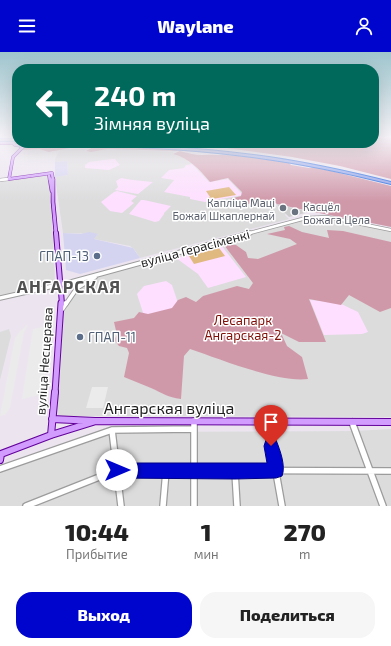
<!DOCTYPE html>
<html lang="ru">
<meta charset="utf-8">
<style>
:root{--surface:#fff;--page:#f6f6f6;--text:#222;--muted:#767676;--accent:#0005ce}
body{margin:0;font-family:"Exo 2",sans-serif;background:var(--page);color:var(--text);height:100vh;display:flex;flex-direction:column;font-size:15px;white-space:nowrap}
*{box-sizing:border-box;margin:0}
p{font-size:13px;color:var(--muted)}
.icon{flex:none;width:22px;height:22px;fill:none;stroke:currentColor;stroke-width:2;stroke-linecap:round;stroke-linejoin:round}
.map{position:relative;height:454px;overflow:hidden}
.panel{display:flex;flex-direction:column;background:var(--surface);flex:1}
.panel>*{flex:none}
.guide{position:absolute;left:12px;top:12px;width:367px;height:84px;border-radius:16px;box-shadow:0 4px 16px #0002;background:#00695c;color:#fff;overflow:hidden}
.pin{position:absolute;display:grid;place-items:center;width:34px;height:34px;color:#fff;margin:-41px -17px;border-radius:50% 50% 50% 0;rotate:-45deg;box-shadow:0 0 4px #0007}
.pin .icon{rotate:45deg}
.me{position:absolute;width:44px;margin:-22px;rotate:90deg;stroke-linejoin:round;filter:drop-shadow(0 0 3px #0008)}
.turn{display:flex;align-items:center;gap:14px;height:84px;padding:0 16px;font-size:18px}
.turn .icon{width:52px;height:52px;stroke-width:2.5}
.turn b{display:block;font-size:28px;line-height:34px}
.eta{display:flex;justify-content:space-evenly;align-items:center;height:68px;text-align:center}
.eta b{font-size:24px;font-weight:800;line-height:28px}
.cta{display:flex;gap:8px;margin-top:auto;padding:8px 16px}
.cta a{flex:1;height:46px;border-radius:16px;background:var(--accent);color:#fff;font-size:16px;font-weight:800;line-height:46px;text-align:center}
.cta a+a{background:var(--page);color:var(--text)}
header{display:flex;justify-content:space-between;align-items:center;height:52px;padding:0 16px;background:var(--accent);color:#fff;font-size:18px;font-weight:800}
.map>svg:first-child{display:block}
.residential{fill:#dcdcdd}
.commercial{fill:#d4d4f1}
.education{fill:#fedfff}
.religious{fill:#cdcdcd}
.forest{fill:#d099aa}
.pitch{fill:#e0b981}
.parking{fill:#ebebeb}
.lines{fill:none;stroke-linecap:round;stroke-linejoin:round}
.minor-far4-casing{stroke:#9c9c9c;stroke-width:3}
.minor-far3-casing{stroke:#9c9c9c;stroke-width:4}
.minor-far2-casing{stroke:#9c9c9c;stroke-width:5.5}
.minor-far1-casing{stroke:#9c9c9c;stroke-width:6}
.minor-casing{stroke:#9c9c9c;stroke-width:8}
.major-far4-casing{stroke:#63009a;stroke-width:3.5}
.major-far3-casing{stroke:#63009a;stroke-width:4.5}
.major-far2-casing{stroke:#63009a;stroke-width:6}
.major-far1-casing{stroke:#63009a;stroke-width:7}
.major-casing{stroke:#63009a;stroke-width:8}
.highway-casing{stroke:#2167de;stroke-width:2}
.minor-far4{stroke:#fff;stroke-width:2}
.minor-far3{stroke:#fff;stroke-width:2.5}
.minor-far2{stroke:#fff;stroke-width:3.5}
.minor-far1{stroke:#fff;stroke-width:4.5}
.minor{stroke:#fff;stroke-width:5.5}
.major-far4{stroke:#d19cfe;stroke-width:2.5}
.major-far3{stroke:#d19cfe;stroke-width:3}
.major-far2{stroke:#d19cfe;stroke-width:4}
.major-far1{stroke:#d19cfe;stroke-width:5}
.major{stroke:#d19cfe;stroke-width:6}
.highway{fill:#8b9fe9;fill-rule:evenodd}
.route{fill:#0005ce;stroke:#000386}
.worship-dot{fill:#6b7280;stroke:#fff;stroke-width:1.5}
.service-dot{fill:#5c6f8a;stroke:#fff;stroke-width:1.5}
.labels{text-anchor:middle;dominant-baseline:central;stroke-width:3;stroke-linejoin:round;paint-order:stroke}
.far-worship-label{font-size:11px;fill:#5b616d;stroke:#fff;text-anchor:end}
.street-label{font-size:13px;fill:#1f1f1f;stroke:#fff}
.service-label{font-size:13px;fill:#4e5e75;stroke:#fff;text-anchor:end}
.park-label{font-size:13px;fill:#801009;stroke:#fff}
.near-street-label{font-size:16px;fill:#1f1f1f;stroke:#fff}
.district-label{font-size:17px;font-weight:bold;letter-spacing:1px;fill:#525252;stroke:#fff}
</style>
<header><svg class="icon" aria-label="menu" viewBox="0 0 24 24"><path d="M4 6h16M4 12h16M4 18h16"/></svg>Waylane<svg class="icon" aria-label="person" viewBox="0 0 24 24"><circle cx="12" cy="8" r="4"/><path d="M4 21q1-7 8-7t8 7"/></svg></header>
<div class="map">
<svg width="391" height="454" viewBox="0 0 391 454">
<rect width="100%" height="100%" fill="#ece5f0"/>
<path class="residential" d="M84,97L87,100L107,97L173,100V102L183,105L192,112L210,130L231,126L272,150L286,161L285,163L289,167L140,206L134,197L130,194L94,187L98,182L63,181L55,125L68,123L67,109L55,110V107L60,98Z
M45,123L49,125L51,138L55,230L51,233L0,245V130Z
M322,165L391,179V365L57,364L62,263L66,252L79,237L92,227L177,202L305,167Z
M9,277L11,284L0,328V280Z
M391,377V454H0V419L111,380L354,379Z"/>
<path class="commercial" d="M67,109L68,123L55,125V110Z
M89,180L98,182L94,187L133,196L140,206L80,222L66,218L63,181L81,182Z"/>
<path class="education" d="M112,107H115L120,113L109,118L85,116V113L89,110Z
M192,112L209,130L228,127L243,143L205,150L190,147V145L164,140L174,128L161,126L169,118L184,116L186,113Z
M121,126L133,128L153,130L138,142L115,138L118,135L116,129Z
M117,139L137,144L131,149L134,151L122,161L110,159L101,150L114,140Z
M141,148H144L171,154L164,161V162L159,169L155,170L129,162Z
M221,193L246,225L208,236L198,222L176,206Z
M166,229L172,233L177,248V270L145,267L137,242L144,234Z
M310,248L337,250L358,260L368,280L362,282L324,283Z"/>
<path class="religious" d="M276,152L306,159L305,161L289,165Z"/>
<path class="forest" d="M374,85H391V127L340,114L292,105L219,95L122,91H374Z
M40,92C81,93 123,94 165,96C178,97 188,103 202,103C232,102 259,106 289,111L291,113L309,116L314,115L331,119L391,134V175C353,167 315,161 277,152L272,149C267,150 262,152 258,152C250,152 246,150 240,157L230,147L241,144L242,140L228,126L210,130C199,117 189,106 173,102L180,99L107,97L91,100L86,99L93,95H75L49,100L39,97L22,98C27,92 33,95 40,92Z
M289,174L302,180L329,186L327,178L343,179L391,190V256L380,260L349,243L341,253L309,247L326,290H299L281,281L287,294L302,305L308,327C278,331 220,307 190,297L184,304L181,347C167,345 164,342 151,336C142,332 133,329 124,325L129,301L127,296L119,294L114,288L117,283L114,270L134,266L139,260L148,262L172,256L178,248L186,245L196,250L203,244L237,234L249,237L253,231L224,193H236L246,200L248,206L258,207L297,192L290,187L267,182L285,178L284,175Z"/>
<path class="pitch" d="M229,135L236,143L212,147L210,145V147L208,146L210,145L206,139Z
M219,196L225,204L194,212L189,204Z"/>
<path class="parking" d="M57,99L56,106L20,109L23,103Z
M28,272L24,280L10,355L6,362L0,364L15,286L20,279Z
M51,273L43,342L22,347L33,277Z
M92,335H108L103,356H86Z"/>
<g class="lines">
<g class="minor-far4-casing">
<path id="minor-far4" d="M13,85H17
M0,128L9,127"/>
</g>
<g class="minor-far3-casing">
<path id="minor-far3" d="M0,128L8,127
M246,182L306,166L327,165L391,178"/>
</g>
<g class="minor-far2-casing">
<path id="minor-far2" d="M0,246L71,230L250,181
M66,252L77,236L95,225"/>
</g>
<g class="minor-far1-casing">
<path id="minor-far1" d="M62,257L66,251"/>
</g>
<g class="minor-casing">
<path id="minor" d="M194,369V454
M352,370L383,454
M112,378L121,454
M269,381L282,454
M0,417L112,378L194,377
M235,420L237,454
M26,454L117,418L391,419
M163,454L166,419"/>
</g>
<g class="major-far4-casing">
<path id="major-far4" d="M0,91H13L15,93L24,94
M24,94L13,105L9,127L52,121L53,128
M49,124L50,128"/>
</g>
<g class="major-far3-casing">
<path id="major-far3" d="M50,127L52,139
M53,127V150L56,182"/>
</g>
<g class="major-far2-casing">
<path id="major-far2" d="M56,181L62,252"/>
</g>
<g class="major-far1-casing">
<path id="major-far1" d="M55,341L61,251"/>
</g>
<g class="major-casing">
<path id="major" d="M52,367L95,369
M51,383L55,340
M0,408L1,402L51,383L96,369L391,370"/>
</g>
<g class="highway-casing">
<path id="highway" d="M0,87H17V89H0Z
M20,91H22L21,94L20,95L19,94Z
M31,91H35L24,95L23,94Z
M52,91C124,91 197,95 269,105C310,111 351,120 391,130V132C343,120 294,110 244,104C181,96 117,94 53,92Z"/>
</g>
<use href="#minor-far4" class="minor-far4"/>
<use href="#minor-far3" class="minor-far3"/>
<use href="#minor-far2" class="minor-far2"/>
<use href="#minor-far1" class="minor-far1"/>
<use href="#minor" class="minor"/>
<use href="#major-far4" class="major-far4"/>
<use href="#major-far3" class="major-far3"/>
<use href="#major-far2" class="major-far2"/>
<use href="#major-far1" class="major-far1"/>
<use href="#major" class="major"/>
<use href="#highway" class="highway"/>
</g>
<linearGradient id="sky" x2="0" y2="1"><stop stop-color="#9fc5cd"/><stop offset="0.57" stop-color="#f6f3f8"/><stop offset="1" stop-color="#f6f3f8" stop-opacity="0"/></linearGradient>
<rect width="391" height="149" fill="url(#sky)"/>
<path class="route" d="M271,386L276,388C280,398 286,414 282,424L276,426L235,427L117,426L111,424L109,418L111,413L117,411H267L264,394L266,388Z"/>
<g class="worship-dot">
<circle cx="283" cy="156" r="4"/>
<circle cx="295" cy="160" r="4"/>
</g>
<g class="service-dot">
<circle cx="97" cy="204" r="4"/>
<circle cx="80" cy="285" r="4"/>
</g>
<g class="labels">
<g class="far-worship-label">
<text x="275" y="150">Капліца Маці<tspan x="275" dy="13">Божай Шкаплернай</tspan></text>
<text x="303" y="154" text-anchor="start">Касцёл<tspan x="303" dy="13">Божага Цела</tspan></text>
</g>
<g class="street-label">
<text transform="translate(195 196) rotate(-15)">вуліца Герасіменкі</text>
<text transform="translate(44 309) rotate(-86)">вуліца Несцерава</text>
</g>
<g class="service-label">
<text x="89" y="204">ГПАП-13</text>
<text x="88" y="285" text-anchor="start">ГПАП-11</text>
</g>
<g class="park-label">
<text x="243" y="268">Лесапарк<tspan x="243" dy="15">Ангарская-2</tspan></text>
</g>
<g class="near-street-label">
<text x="169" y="355">Ангарская вуліца</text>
</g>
<g class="district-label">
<text x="69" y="234">АНГАРСКАЯ</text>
</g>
</g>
</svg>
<div class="pin" style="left:271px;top:394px;background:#d93025"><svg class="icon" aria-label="arrive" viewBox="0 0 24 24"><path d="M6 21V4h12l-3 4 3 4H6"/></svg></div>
<svg class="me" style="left:117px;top:418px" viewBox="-20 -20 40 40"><circle r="19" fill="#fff"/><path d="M0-13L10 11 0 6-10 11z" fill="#0005ce"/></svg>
<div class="guide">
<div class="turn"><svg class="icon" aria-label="left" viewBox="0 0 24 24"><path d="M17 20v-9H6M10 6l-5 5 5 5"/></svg><div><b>240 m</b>Зімняя вуліца</div></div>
</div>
</div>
<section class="panel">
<div class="eta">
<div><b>10:44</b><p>Прибытие</p></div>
<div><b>1</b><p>мин</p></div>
<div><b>270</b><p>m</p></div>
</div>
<div class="cta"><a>Выход</a><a>Поделиться</a></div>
</section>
